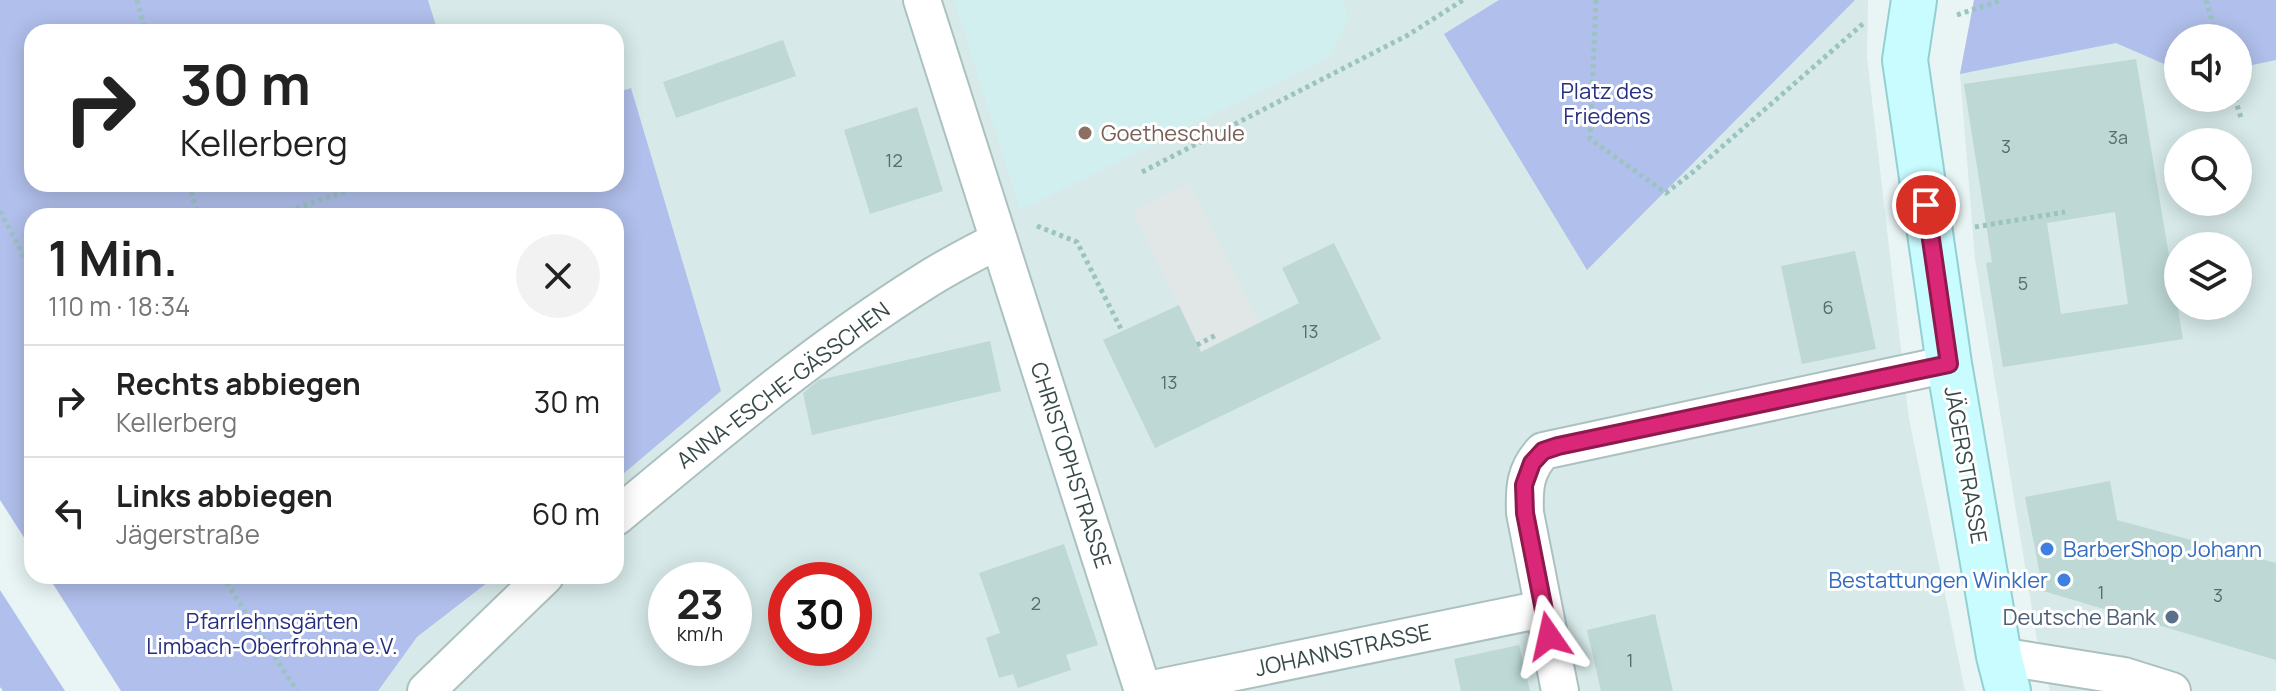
<!DOCTYPE html>
<html lang="de">
<meta charset="utf-8">
<style>
:root{--surface:#fff;--page:#f2f2f2;--text:#222;--muted:#767676;--line:#e0e0e0}
body{margin:0;font-family:Manrope,sans-serif;background:var(--page);color:var(--text);height:100vh;display:flex;flex-direction:column;font-size:30px;white-space:nowrap}
*{box-sizing:border-box;margin:0}
p{font-size:26px;color:var(--muted)}
.icon{flex:none;width:44px;height:44px;fill:none;stroke:currentColor;stroke-width:2;stroke-linecap:round;stroke-linejoin:round}
.map{position:relative;flex:1;overflow:hidden}
.panel{position:absolute;left:24px;top:208px;width:600px;height:376px;display:flex;flex-direction:column;background:var(--surface);border-radius:24px;box-shadow:0 4px 20px #0003}
.panel>*{flex:none}
.guide{position:absolute;left:24px;top:24px;width:600px;height:168px;border-radius:24px;box-shadow:0 4px 20px #0003;background:#fff;color:var(--text);overflow:hidden}
.tools{position:absolute;left:2164px;top:24px;display:grid;gap:16px}
.tools a{display:grid;place-items:center;width:88px;height:88px;border-radius:50%;background:var(--surface);box-shadow:0 4px 20px #0003;font-size:40px}
.speed{position:absolute;left:648px;top:562px;display:flex;gap:16px;font-size:40px;font-weight:700;text-align:center}
.speed>*{display:grid;place-content:center;width:104px;height:104px;border-radius:50%;background:var(--surface);box-shadow:0 4px 20px #0003;line-height:1}
.speed small{font-size:20px;font-weight:400}
.speed .limit{border:12px solid #d22;background:#fff;color:#111}
.pin{position:absolute;display:grid;place-items:center;width:68px;height:68px;color:#fff;margin:-34px;border:4px solid #fff;border-radius:50%;box-shadow:0 2px 8px #0007}
.me{position:absolute;width:88px;margin:-44px;rotate:349deg;stroke-linejoin:round;filter:drop-shadow(0 0 6px #0008)}
.turn{display:flex;align-items:center;gap:28px;height:168px;padding:0 24px;font-size:36px}
.turn .icon{width:104px;height:104px;stroke-width:2.5}
.turn b{display:block;font-size:56px;line-height:68px}
.round{display:grid;place-items:center;flex:none;width:84px;height:84px;border-radius:42px;background:var(--page)}
.headline{display:flex;align-items:center;justify-content:space-between;height:136px;padding:0 24px}
h1{font-size:48px;font-weight:700;line-height:60px}
ul{padding:0;list-style:none}
li{display:flex;align-items:center;gap:24px;height:112px;padding:0 24px;border-top:2px solid var(--line)}
li div{flex:1}
li b{display:block;font-size:30px}
li em{font-style:normal}
.map>svg:first-child{display:block}
.residential{fill:#d7e9e9;fill-rule:evenodd}
.education{fill:#d2efef}
.green{fill:#b0bfeb}
.parking{fill:#e1e6e6}
.building{fill:#bdd8d5;fill-rule:evenodd}
.lines{fill:none;stroke-linecap:round;stroke-linejoin:round}
.street-casing{stroke:#abc1c0;stroke-width:40}
.secondary-casing{stroke:#92d0d1;stroke-width:48}
.path{stroke:#9bc4c1;stroke-width:5;stroke-dasharray:4 4;stroke-linecap:butt}
.street{stroke:#fff;stroke-width:36}
.secondary{stroke:#c9fcff;stroke-width:44}
.route-casing{stroke:#8e194d;stroke-width:20}
.route{stroke:#db2777;stroke-width:14}
.education-dot{fill:#8d6e63;stroke:#fff;stroke-width:3}
.shop-dot{fill:#3f7fe0;stroke:#fff;stroke-width:3}
.service-dot{fill:#5c6f8a;stroke:#fff;stroke-width:3}
.labels{text-anchor:middle;dominant-baseline:central;stroke-width:6;stroke-linejoin:round;paint-order:stroke}
.number-label{font-size:18px;fill:#586d6b}
.park-label{font-size:22px;fill:#262e7f;stroke:#fff}
.education-label{font-size:22px;fill:#785e54;stroke:#fff;text-anchor:start}
.street-label{font-size:22px;fill:#374948;stroke:#fff}
.shop-label{font-size:22px;fill:#366cbe;stroke:#fff;text-anchor:start}
.service-label{font-size:22px;fill:#4e5e75;stroke:#fff;text-anchor:end}
</style>
<div class="map">
<svg width="2276" height="691" viewBox="0 0 2276 691">
<rect width="100%" height="100%" fill="#e9f5f5"/>
<path class="residential" d="M428,0H1868L1867,57L1909,419L1965,691H378L417,637L496,576H616V32H438ZM666,580H734V648H666ZM786,580H854V648H786Z
M1974,0H2276V691H2050L2037,640L1975,259L1960,74ZM2178,38H2238V98H2178ZM2178,142H2238V202H2178ZM2178,246H2238V306H2178Z"/>
<path class="education" d="M954,0H1343L1349,20L1329,57L1020,210Z"/>
<path class="green" d="M0,0H428L438,32H32V184H616V93L631,88L721,391L616,480V216H32V550L0,500Z
M1499,0H1855L1587,270L1444,34Z
M1974,0H2276V60L2238,68V38H2178V70L2116,43L1960,74Z
M48,576H496L417,637L378,691H121Z
M0,590L65,691H3L0,687Z"/>
<path class="parking" d="M1190,183L1259,323L1201,351L1132,211Z"/>
<path class="building" d="M783,40L796,76L676,118L663,82Z
M2136,59L2183,339L2003,367L1986,263L1992,262L1964,84ZM2115,212L2128,304L2061,314L2047,223Z
M917,107L943,191L870,214L844,130Z
M1334,243L1381,339L1155,448L1103,340L1179,305L1201,352L1299,303L1282,268Z
M1855,251L1876,349L1802,364L1781,266Z
M990,341L1001,391L812,435L803,393L819,380Z
M2110,481L2117,520L2276,563V660L2043,591L2025,497Z
M1064,544L1098,645L1066,655L1071,670L1018,688L1013,674L999,678L986,638L1000,633L979,573Z
M1655,614L1673,691H1601L1587,630Z
M1519,645L1530,691H1461L1454,659Z"/>
<g class="lines">
<g class="street-casing">
<path id="street" d="M922,0L1143,691L1543,609
M616,517C716,434 815,350 925,281C948,266 974,253 999,240
M1999,656L2124,676L2172,691
M426,691L545,576
M1560,691L1525,513C1524,488 1525,470 1543,451L1949,364"/>
</g>
<g class="secondary-casing">
<path id="secondary" d="M1914,0L1905,60L1949,364L1999,656L2008,691"/>
</g>
<path class="path" d="M137,0L146,32
M1596,0L1590,139L1666,193L1693,172L1865,22
M2206,0L2217,38
M1957,15L2002,0
M2235,98L2241,118
M1142,172L1408,35L1463,0
M189,184L198,216
M0,211L32,272
M273,216L367,184
M1037,226L1077,242L1122,331
M1975,227L2065,212
M1197,345L1218,334
M222,576L297,691"/>
<use href="#street" class="street"/>
<use href="#secondary" class="secondary"/>
</g>
<g class="lines">
<g class="route-casing">
<path id="route" d="M1549,636L1525,513L1524,485L1532,463L1543,451L1558,446L1949,364L1926,205"/>
</g>
<use href="#route" class="route"/>
</g>
<circle class="education-dot" cx="1085" cy="133" r="8"/>
<g class="shop-dot">
<circle cx="2047" cy="549" r="8"/>
<circle cx="2064" cy="580" r="8"/>
</g>
<circle class="service-dot" cx="2172" cy="617" r="8"/>
<g class="labels">
<g class="number-label">
<text x="2118" y="137">3a</text>
<text x="2006" y="146">3</text>
<text x="894" y="160">12</text>
<text x="2023" y="283">5</text>
<text x="1828" y="307">6</text>
<text x="1310" y="331">13</text>
<text x="1169" y="382">13</text>
<text x="2101" y="592">1</text>
<text x="2218" y="595">3</text>
<text x="1036" y="603">2</text>
<text x="1630" y="660">1</text>
</g>
<g class="park-label">
<text x="1607" y="91">Platz des<tspan x="1607" dy="25">Friedens</tspan></text>
<text x="272" y="621">Pfarrlehnsgärten<tspan x="272" dy="25">Limbach-Oberfrohna e.V.</tspan></text>
</g>
<g class="education-label">
<text x="1101" y="133">Goetheschule</text>
</g>
<g class="street-label">
<text transform="translate(783 385) rotate(-37)">ANNA-ESCHE-GÄSSCHEN</text>
<text transform="translate(1071 465) rotate(72)">CHRISTOPHSTRASSE</text>
<text transform="translate(1966 465) rotate(80)">JÄGERSTRASSE</text>
<text transform="translate(1343 650) rotate(-12)">JOHANNSTRASSE</text>
</g>
<g class="shop-label">
<text x="2063" y="549">BarberShop Johann</text>
<text x="2048" y="580" text-anchor="end">Bestattungen Winkler</text>
</g>
<g class="service-label">
<text x="2156" y="617">Deutsche Bank</text>
</g>
</g>
</svg>
<div class="tools">
<a><svg class="icon" aria-label="sound" viewBox="0 0 24 24"><path d="M4 9h4l5-4v14l-5-4H4zM17 9q2 3 0 6"/></svg></a>
<a><svg class="icon" aria-label="search" viewBox="0 0 24 24"><circle cx="10" cy="10" r="6"/><path d="M15 15l6 6"/></svg></a>
<a><svg class="icon" aria-label="layers" viewBox="0 0 24 24"><path d="M12 4l9 5-9 5-9-5zM3 14l9 5 9-5"/></svg></a>
</div>
<div class="speed"><div>23<small>km/h</small></div><div class="limit">30</div></div>
<div class="pin" style="left:1926px;top:205px;background:#d93025"><svg class="icon" aria-label="arrive" viewBox="0 0 24 24"><path d="M6 21V4h12l-3 4 3 4H6"/></svg></div>
<svg class="me" style="left:1549px;top:636px" viewBox="-20 -20 40 40"><path d="M0-17L14 15 0 8-14 15z" fill="#db2777" stroke="#fff" stroke-width="4"/></svg>
<div class="guide">
<div class="turn"><svg class="icon" aria-label="right" viewBox="0 0 24 24"><path d="M7 20v-9h11M14 6l5 5-5 5"/></svg><div><b>30 m</b>Kellerberg</div></div>
</div>
<section class="panel">
<div class="headline"><div><h1>1 Min.</h1><p>110 m · 18:34</p></div><a class="round"><svg class="icon" aria-label="close" viewBox="0 0 24 24"><path d="M6 6l12 12M18 6L6 18"/></svg></a></div>
<ul>
<li><svg class="icon" aria-label="right" viewBox="0 0 24 24"><path d="M7 20v-9h11M14 6l5 5-5 5"/></svg><div><b>Rechts abbiegen</b><p>Kellerberg</p></div><em>30 m</em></li>
<li><svg class="icon" aria-label="left" viewBox="0 0 24 24"><path d="M17 20v-9H6M10 6l-5 5 5 5"/></svg><div><b>Links abbiegen</b><p>Jägerstraße</p></div><em>60 m</em></li>
</ul>
</section>
</div>
